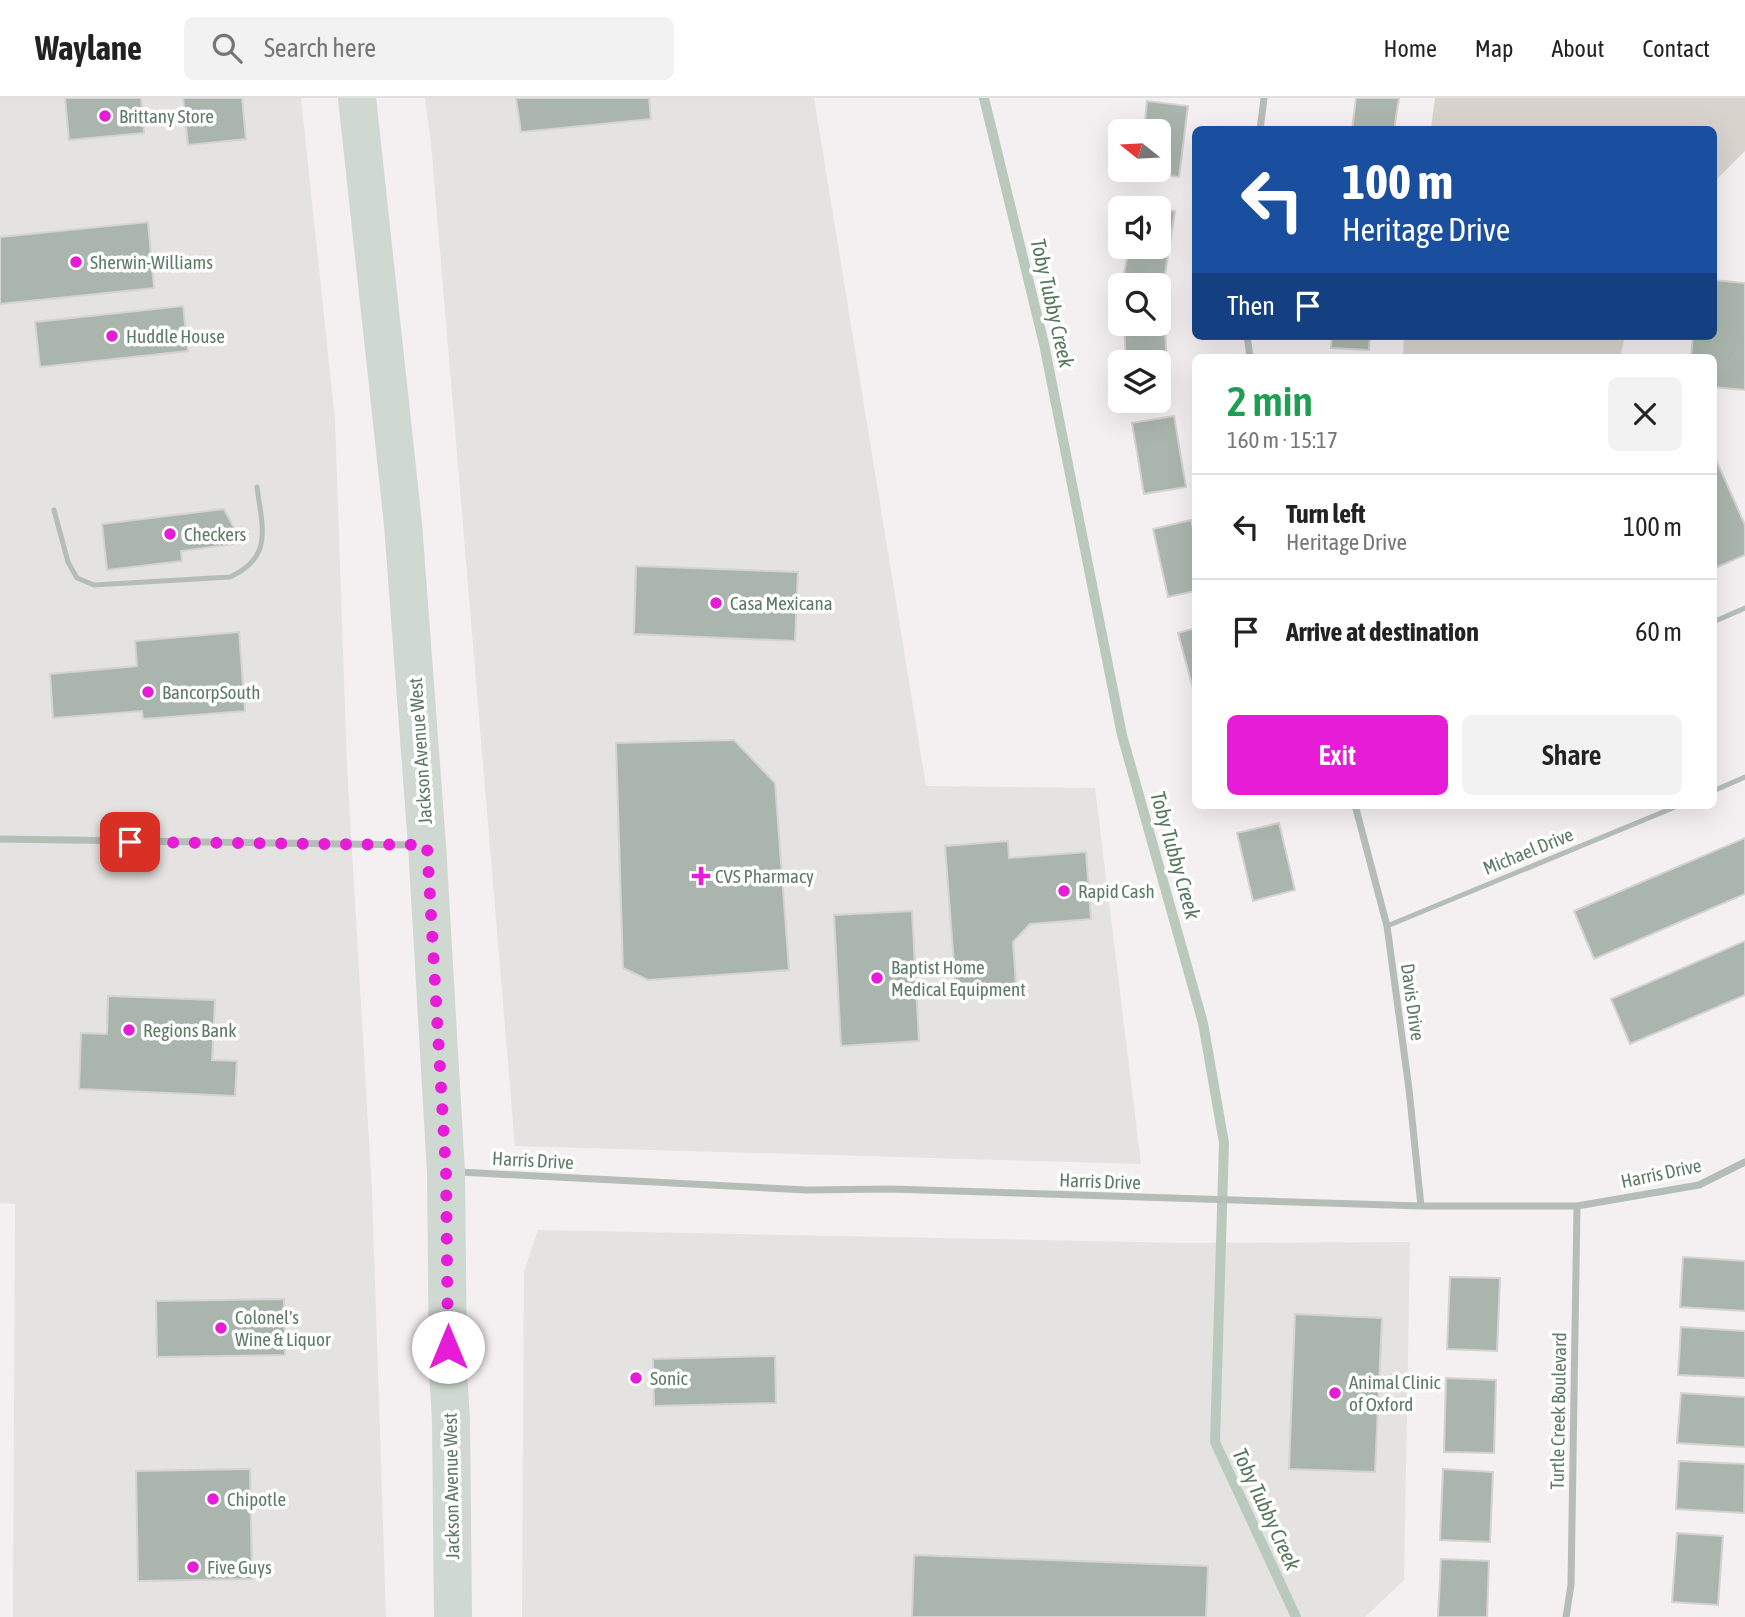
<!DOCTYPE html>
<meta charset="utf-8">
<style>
:root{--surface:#fff;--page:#f2f2f2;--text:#222;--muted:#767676;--line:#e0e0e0;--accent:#e61cd6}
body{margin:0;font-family:"Asap Condensed",sans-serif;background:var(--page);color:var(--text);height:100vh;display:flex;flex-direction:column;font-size:26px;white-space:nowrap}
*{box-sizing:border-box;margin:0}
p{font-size:23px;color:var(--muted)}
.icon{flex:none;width:38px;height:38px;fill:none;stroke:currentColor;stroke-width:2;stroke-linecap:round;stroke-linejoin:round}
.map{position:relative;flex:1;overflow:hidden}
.details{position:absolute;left:1192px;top:256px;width:525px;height:455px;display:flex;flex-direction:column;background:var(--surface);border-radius:10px;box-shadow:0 7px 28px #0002}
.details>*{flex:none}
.hud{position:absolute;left:1192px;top:28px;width:525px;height:214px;border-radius:10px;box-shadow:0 7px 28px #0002;background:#1a4fa0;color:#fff;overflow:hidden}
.needle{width:46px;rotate:288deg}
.buttons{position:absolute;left:1108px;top:21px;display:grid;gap:14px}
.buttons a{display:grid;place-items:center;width:63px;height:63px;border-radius:10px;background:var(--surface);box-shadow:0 7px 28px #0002;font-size:35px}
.pin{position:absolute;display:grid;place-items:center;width:60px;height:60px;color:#fff;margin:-30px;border-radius:14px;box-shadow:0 4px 10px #0006}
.me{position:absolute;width:77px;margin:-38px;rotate:0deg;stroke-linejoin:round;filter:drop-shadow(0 0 5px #0008)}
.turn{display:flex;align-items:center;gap:24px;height:147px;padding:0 35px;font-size:32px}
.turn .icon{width:91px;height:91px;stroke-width:2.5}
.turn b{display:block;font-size:49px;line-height:60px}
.then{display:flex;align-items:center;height:66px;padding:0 35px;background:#0003;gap:14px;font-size:26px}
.round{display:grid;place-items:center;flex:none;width:74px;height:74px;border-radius:10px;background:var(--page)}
.head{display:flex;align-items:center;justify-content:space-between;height:119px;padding:0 35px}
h1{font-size:42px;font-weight:600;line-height:52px;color:#1e9e55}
.primary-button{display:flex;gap:14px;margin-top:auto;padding:14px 35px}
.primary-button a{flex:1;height:80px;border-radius:10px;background:var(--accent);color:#fff;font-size:28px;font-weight:600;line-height:80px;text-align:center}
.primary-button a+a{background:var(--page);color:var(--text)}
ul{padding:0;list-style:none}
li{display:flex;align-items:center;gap:21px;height:105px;padding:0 35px;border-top:2px solid var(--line)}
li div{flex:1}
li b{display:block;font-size:26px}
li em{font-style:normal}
header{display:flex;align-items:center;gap:42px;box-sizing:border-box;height:98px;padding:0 35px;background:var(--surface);border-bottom:2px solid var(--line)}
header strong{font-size:33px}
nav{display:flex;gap:38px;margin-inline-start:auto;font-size:24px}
.search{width:490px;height:63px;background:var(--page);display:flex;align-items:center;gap:18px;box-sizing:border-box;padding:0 24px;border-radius:10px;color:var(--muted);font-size:26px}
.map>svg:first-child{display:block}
.built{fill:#e4e3e1}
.green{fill:#d9d3ce}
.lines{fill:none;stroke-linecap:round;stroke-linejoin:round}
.stream{stroke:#b9cabc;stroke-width:10}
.building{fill:#aab6ad;stroke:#d5d2d2;stroke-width:2}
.lane{stroke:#b4beb7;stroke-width:5}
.street{stroke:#b4beb7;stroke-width:7}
.secondary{stroke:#cfd8d1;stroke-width:38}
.route{stroke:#e61cd6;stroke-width:12;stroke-dasharray:0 21.6}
.poi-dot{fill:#e61cd6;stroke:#fff;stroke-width:2.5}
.labels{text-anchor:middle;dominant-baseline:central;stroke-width:7;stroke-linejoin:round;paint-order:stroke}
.poi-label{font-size:19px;fill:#5e7b66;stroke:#fff;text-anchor:start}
.street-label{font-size:19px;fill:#5e7b66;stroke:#fff}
.water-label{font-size:21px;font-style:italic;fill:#58785c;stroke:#fff}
</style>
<header>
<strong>Waylane</strong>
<div class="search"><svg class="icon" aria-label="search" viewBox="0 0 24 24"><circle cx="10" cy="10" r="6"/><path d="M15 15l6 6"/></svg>Search here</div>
<nav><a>Home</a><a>Map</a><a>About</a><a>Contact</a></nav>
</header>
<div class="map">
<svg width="1745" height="1519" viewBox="0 0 1745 1519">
<rect width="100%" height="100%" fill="#f4eff0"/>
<path class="built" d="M0,0H301L335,322L347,669L372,1093L386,1519H13L15,1106L0,1105Z
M425,0H814L926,688L1095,690L1141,1066L515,1048L431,45Z
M538,1132L1188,1145L1410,1144L1404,1482L1365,1519H522L524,1174Z"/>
<path class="green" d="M1435,0H1745V53L1713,85V32L1431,31Z
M1404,238H1625L1620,259H1403Z"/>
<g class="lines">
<path class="stream" d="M984,0L1044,246L1122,637L1203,925L1224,1045L1215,1344L1296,1519"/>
</g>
<path class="building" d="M65,0H141L144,35L69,42Z
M183,0H242L246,41L188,47Z
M516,0H649L651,21L521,34Z
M1356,0H1399L1394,32H1352Z
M1147,3L1188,8L1179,79L1139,74V72H1158V33H1144Z
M1135,107L1175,113L1164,182L1124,176L1129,149H1158V110H1135Z
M148,124L154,190L0,206V139Z
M1713,182L1745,185V292L1713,289V259H1691L1693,238H1713Z
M183,208L188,253L40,269L35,224Z
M1164,215L1168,285H1158V264H1126L1124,226H1158V216Z
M1332,238H1370L1369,252L1331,250Z
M1174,318L1186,389L1144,396L1132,325Z
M1713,355L1745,427V457L1713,471Z
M224,411L242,445L181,453L182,463L107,472L102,426Z
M1191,422L1195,439V493L1168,499L1153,431Z
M636,468L798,474L795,543L634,536Z
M1195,530V598L1178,535Z
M239,534L245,613L143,621L142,613L53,620L50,576L137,568L135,543Z
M734,642L775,685L789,872L648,882L623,870L616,645Z
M1279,725L1295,792L1253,803L1237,735Z
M1745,740V796L1594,861L1574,813Z
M1008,743L1009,760L1086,754L1091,821L1030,826L1013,844L1016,887L956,892L945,748Z
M912,813L919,943L841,948L834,817Z
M1745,843V897L1630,946L1611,901Z
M108,898L215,902L212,962L237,963L235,998L79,991L81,935L107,936Z
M1683,1159L1745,1163V1213L1680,1209Z
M1450,1179L1500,1180L1497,1253L1447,1251Z
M284,1201L285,1257L157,1259L156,1203Z
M1295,1216L1382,1220L1375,1374L1289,1371Z
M1681,1229L1745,1233V1280L1678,1277Z
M775,1258L776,1305L654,1308L653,1261Z
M1446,1280L1496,1282L1494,1355L1444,1354Z
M1681,1295L1745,1299V1349L1677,1345Z
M1679,1363L1745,1366L1744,1415L1676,1411Z
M250,1371L252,1481L138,1483L136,1373Z
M1443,1371L1493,1374L1490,1444L1440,1442Z
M1677,1435L1723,1438L1718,1507L1672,1504Z
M914,1457L1208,1468L1206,1519H912Z
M1441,1461L1489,1463L1487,1519H1438Z"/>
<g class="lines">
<path class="lane" d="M54,412L68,464L77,480L94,487L230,479C274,459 262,429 257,389
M1713,524L1745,510
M1713,693L1745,679
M1387,828L1680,707"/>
<path class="street" d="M1260,32L1264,0
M1247,238L1250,259
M1355,707L1387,828L1409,991L1421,1108
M0,741L416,747
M459,1074L807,1092L890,1091L1421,1108H1577L1699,1087L1745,1064
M1566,1519L1571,1487L1577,1108"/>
<path class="secondary" d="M357,0L403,426L427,747L446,1074L448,1273L451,1322L453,1519"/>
</g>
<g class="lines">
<path class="route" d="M130,744L427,747L446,1074L448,1249"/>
</g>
<g class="poi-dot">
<circle cx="105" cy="18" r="7"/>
<circle cx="76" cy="164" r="7"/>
<circle cx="112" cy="238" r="7"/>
<circle cx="170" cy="436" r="7"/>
<circle cx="716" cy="505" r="7"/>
<circle cx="148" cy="594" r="7"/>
<path d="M697.5 767.5h7v7h7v7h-7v7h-7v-7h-7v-7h7z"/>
<circle cx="1064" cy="793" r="7"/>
<circle cx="877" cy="880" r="7"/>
<circle cx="129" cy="932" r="7"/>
<circle cx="221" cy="1230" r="7"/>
<circle cx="636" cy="1280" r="7"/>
<circle cx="1335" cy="1295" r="7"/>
<circle cx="213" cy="1401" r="7"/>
<circle cx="193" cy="1469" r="7"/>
</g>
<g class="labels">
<g class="poi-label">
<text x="119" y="18">Brittany Store</text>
<text x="90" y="164">Sherwin-Williams</text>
<text x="126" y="238">Huddle House</text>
<text x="184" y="436">Checkers</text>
<text x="730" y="505">Casa Mexicana</text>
<text x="162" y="594">BancorpSouth</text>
<text x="715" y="778">CVS Pharmacy</text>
<text x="1078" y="793">Rapid Cash</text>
<text x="891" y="869">Baptist Home<tspan x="891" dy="22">Medical Equipment</tspan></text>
<text x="143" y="932">Regions Bank</text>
<text x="235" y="1219">Colonel's<tspan x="235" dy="22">Wine &amp; Liquor</tspan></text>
<text x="650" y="1280">Sonic</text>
<text x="1349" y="1284">Animal Clinic<tspan x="1349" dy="22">of Oxford</tspan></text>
<text x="227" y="1401">Chipotle</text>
<text x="207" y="1469">Five Guys</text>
</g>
<g class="street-label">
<text transform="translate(420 653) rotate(-94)">Jackson Avenue West</text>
<text transform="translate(1528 753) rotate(-22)">Michael Drive</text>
<text transform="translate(1413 904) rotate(82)">Davis Drive</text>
<text transform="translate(533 1062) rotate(3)">Harris Drive</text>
<text transform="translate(1661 1075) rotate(-12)">Harris Drive</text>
<text transform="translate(1100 1083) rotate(2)">Harris Drive</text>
<text transform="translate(1558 1313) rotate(-89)">Turtle Creek Boulevard</text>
<text transform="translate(451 1388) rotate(-91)">Jackson Avenue West</text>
</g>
<g class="water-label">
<text transform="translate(1053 205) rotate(77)">Toby Tubby Creek</text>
<text transform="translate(1176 757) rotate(74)">Toby Tubby Creek</text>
<text transform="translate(1267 1411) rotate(65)">Toby Tubby Creek</text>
</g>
</g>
</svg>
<div class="buttons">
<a><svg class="needle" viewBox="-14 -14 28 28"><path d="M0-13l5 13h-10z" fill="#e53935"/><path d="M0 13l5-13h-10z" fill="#767676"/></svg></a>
<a><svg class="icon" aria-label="sound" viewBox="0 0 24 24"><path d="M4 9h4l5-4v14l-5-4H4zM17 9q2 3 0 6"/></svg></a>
<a><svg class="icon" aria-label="search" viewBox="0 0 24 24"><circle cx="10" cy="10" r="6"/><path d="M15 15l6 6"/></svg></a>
<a><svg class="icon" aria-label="layers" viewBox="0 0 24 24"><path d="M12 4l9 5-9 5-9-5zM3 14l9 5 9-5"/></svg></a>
</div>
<div class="pin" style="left:130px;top:744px;background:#d93025"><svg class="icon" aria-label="arrive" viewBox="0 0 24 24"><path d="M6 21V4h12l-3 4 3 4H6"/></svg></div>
<svg class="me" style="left:448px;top:1249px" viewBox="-20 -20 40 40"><circle r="19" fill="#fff"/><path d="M0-13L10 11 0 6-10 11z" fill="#e61cd6"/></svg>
<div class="hud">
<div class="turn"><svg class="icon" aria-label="left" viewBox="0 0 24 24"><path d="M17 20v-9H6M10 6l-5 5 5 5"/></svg><div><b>100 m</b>Heritage Drive</div></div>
<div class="then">Then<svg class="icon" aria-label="arrive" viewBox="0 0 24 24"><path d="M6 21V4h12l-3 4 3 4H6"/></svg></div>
</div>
<section class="details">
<div class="head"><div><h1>2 min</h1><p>160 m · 15:17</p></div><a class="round"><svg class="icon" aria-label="close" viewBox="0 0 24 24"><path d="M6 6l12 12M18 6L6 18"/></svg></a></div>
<ul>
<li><svg class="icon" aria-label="left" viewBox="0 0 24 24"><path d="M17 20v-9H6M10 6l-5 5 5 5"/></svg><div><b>Turn left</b><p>Heritage Drive</p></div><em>100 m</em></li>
<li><svg class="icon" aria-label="arrive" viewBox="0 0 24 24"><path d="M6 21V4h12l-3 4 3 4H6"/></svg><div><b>Arrive at destination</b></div><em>60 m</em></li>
</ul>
<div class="primary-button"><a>Exit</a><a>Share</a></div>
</section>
</div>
